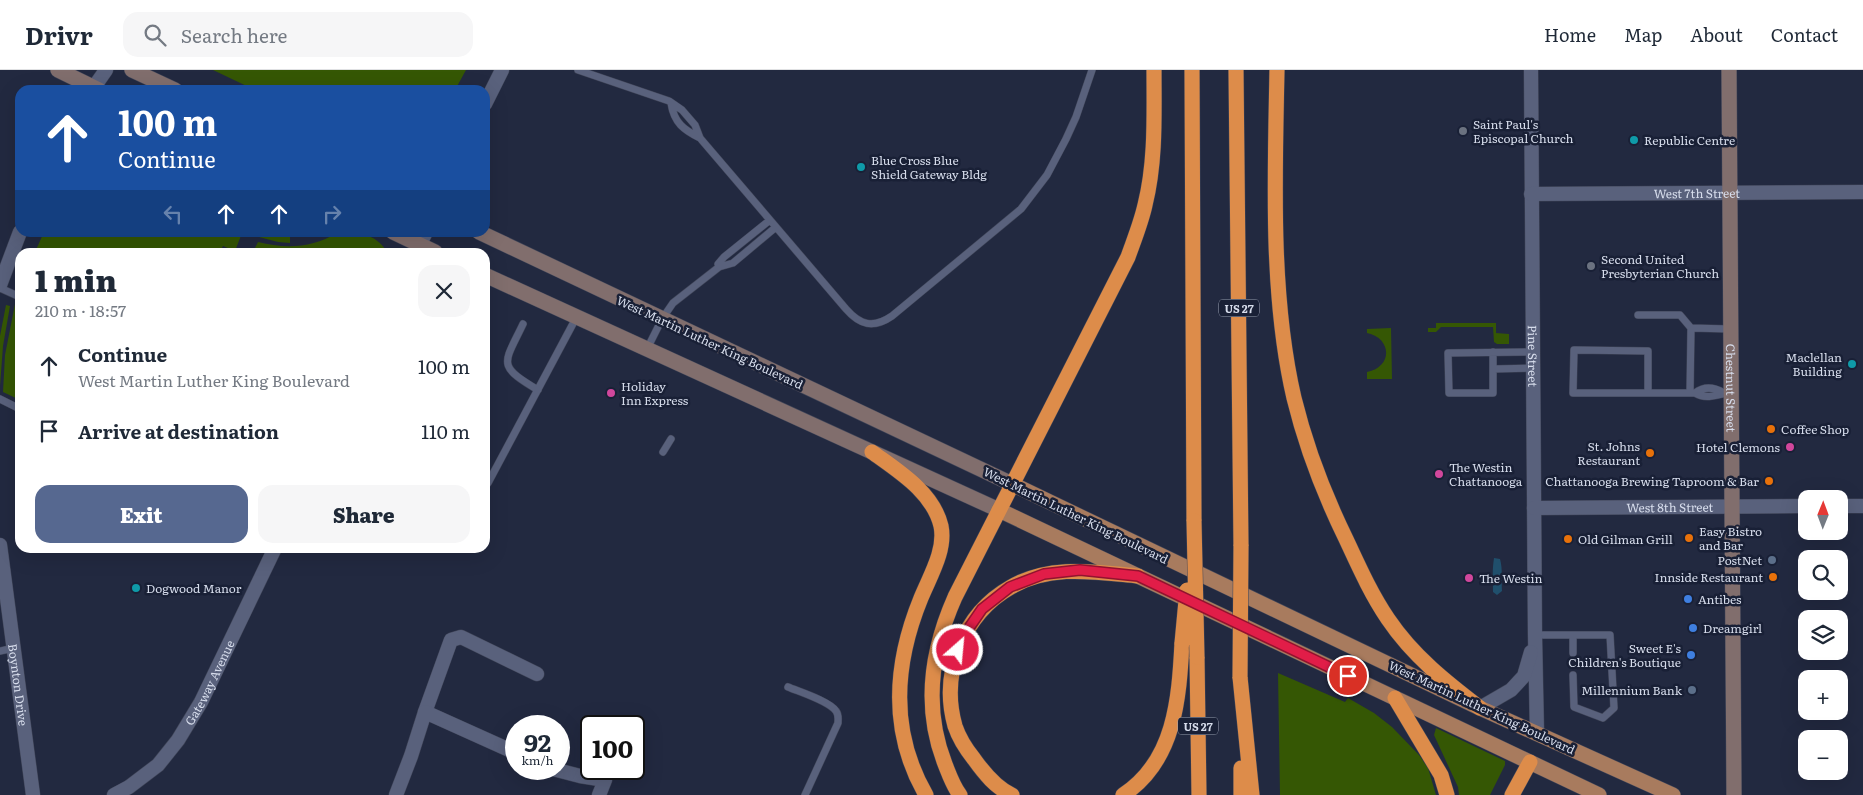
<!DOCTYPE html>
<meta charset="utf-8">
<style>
:root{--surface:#fff;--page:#f6f6f7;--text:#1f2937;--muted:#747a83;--line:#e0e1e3;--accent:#566890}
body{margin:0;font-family:Literata,serif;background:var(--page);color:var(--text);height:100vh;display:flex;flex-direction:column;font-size:19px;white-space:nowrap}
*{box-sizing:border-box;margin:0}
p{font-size:16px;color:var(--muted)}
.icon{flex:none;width:28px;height:28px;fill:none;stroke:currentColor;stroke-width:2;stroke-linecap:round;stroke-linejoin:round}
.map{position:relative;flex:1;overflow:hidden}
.drawer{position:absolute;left:15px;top:178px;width:475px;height:305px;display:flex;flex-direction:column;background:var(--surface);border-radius:15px;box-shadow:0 5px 20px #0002}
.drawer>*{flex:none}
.banner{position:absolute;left:15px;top:15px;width:475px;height:152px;border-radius:15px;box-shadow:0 5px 20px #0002;background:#1a4fa0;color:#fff;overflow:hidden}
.needle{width:32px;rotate:1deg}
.buttons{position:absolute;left:1798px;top:420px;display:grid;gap:10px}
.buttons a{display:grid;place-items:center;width:50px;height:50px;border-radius:10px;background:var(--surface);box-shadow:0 5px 20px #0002;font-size:25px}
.speed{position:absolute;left:505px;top:645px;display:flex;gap:10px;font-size:25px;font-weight:700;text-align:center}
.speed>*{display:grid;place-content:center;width:65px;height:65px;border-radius:50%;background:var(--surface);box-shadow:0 5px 20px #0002;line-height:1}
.speed small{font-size:12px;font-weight:400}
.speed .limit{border:2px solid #111;border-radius:8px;background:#fff;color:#111}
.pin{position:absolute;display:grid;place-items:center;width:42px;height:42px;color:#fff;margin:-21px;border:2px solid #fff;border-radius:50%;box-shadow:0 1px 5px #0007}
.me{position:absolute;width:55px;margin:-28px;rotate:27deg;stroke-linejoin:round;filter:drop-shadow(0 0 4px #0008)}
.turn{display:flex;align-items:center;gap:18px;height:105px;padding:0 20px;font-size:22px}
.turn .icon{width:65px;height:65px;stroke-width:2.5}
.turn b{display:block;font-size:35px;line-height:42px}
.lanes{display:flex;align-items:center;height:48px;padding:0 20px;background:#0003;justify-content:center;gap:25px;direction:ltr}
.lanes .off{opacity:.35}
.round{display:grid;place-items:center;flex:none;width:52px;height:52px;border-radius:15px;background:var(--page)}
.overview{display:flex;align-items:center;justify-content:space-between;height:85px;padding:0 20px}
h1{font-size:30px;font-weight:800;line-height:38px}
.primary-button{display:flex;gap:10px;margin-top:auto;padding:10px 20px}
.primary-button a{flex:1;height:58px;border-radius:15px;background:var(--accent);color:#fff;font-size:20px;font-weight:800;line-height:58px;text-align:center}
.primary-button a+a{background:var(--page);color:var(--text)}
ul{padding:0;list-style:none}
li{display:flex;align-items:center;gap:15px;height:65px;padding:0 20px}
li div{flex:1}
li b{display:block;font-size:19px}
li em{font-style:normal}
header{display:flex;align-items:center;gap:30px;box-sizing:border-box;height:70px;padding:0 25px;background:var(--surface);border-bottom:1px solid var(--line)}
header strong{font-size:24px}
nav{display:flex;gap:28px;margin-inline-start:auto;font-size:18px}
.search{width:350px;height:45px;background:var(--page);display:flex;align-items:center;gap:12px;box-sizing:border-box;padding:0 18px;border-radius:15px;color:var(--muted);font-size:19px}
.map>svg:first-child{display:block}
.green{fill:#355704}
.water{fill:#204f6c}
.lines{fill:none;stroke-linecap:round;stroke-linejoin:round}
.lane-casing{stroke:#414659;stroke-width:8}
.street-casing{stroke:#414659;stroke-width:15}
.secondary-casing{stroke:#414659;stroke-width:16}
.primary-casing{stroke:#414659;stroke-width:16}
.highway-casing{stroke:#414659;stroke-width:16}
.lane{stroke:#59617c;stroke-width:7}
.street{stroke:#59617c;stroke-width:14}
.secondary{stroke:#816e6d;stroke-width:15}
.primary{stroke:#a87b5e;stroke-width:15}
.highway{stroke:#dd8c4a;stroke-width:15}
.highway-bridge-casing{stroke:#414659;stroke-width:16;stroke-linecap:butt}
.highway-bridge{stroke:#dd8c4a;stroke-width:15}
.route-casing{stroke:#92132f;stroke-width:12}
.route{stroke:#e11d48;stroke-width:9}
.worship-dot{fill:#6b7280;stroke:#192036;stroke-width:2}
.culture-dot{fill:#0f9aa8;stroke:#192036;stroke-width:2}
.hotel-dot{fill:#d1479c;stroke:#192036;stroke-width:2}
.food-dot{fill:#e8710a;stroke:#192036;stroke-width:2}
.service-dot{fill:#5c6f8a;stroke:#192036;stroke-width:2}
.shop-dot{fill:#3f7fe0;stroke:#192036;stroke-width:2}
.labels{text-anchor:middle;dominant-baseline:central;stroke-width:5;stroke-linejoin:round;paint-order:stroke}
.shield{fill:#192036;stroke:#9da4b5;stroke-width:1}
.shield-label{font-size:11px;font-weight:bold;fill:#d6dceb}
.poi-label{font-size:12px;fill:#d6dceb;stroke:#192036;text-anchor:start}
.street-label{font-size:12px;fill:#d6dceb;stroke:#192036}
</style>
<header>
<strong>Drivr</strong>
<div class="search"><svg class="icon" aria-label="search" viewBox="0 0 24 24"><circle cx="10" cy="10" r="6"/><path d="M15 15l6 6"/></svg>Search here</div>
<nav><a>Home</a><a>Map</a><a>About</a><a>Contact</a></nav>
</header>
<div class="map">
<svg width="1863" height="725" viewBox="0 0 1863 725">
<rect width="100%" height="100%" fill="#222940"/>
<path class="green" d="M213,0H466L455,20H255Z
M44,162H242V163L235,181L223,176L220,182H101L96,180L95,182H35Z
M261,163H290V173L278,172L259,167Z
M337,163C357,162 376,163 387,182H253L258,172C286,179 312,178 337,163Z
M15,234L20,237V330L3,322L5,285Z
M6,235L10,236L3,276L0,316V266Z
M1436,253H1496V263L1509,264V274H1497L1494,272L1493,257H1441L1436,262H1428V258H1436Z
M1391,258L1392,309H1367V302C1393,297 1392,268 1367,263V259Z
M1278,603L1345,632L1348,628L1374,643L1392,657L1419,685L1428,698L1436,725H1280Z
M1436,658L1505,691V695L1490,725H1459L1458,717L1434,665Z"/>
<path class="water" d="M1494,488L1500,489C1503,500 1501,510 1502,521L1497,525L1493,522C1493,509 1492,501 1494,488Z"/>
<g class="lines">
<g class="lane-casing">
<path id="lane" d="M578,0L669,31L682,40L695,55L700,68L846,239C860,255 873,259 892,246L1021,139L1047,105L1066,69L1076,47L1092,0
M671,33C674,53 684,60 700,68
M719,197L718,194L724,187L770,150
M0,218L20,227
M1638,245H1680L1691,258
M523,254C504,294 496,295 538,320
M647,279L662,249L673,233L719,197L733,193L776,157
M1493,282V323H1449L1448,283L1533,282
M1493,299L1533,298
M1648,323V281L1574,280L1573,323H1695C1708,331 1718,323 1731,323
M1690,323L1691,258L1730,259
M1695,323C1704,316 1714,317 1724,323
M0,329L20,339
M663,382L671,369
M485,412L488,413L576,248
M1535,565H1610L1614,638L1603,648L1574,637L1573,605
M1573,565V583
M0,581L14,578
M788,617C800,622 829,631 836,641C839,645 838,648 838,653L805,725"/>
</g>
<g class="street-casing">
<g id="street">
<path id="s1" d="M1531,0L1535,565L1537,663"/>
<path d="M92,20L106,0"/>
<path d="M485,34L502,0"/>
<path id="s2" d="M1531,124L1863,122"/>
<path d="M416,182L426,162"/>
<path d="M0,215L20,162"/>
<path d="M1839,436H1863"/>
<path id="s3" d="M1534,438L1806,436"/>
<path id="s4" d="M0,475L33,725"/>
<path d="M1480,638L1511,620L1524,606L1531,582"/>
<path d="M425,642L451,570L461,567L537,604"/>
<path d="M553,699L580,706L605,710L599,725"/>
<path id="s5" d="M114,725L129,717L158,695L178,670L201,632L275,478"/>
<path d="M396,725L411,686L425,642L516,683"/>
</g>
</g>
<g class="secondary-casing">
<g id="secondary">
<path d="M58,0L99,20"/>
<path d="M132,0L175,20"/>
<path id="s6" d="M1729,0L1734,725"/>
<path d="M393,162L435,182"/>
<path d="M479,162L1012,414"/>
<path d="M485,205L999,440"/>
</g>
</g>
<g class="primary-casing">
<path id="primary" d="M1012,414L1480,638L1673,725
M999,440L1599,725"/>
</g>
<g class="highway-casing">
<path id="highway" d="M1192,0L1194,451
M1236,0L1241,476
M1277,0C1275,105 1270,225 1294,328C1306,377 1324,424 1346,469C1359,497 1371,524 1388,549C1413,586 1446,612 1480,638
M872,382C898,401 933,422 941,456C946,480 930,506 921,528C894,594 889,661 926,725
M1197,587L1199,725
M1240,607L1252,725
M1395,628L1441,705L1447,725
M1241,698V725
M960,725C953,716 949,704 945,694C923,638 931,581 955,527L1128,187C1134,170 1141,153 1145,135C1156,91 1154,45 1154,0
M1012,725C996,718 984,703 974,689C966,679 959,668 955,656C940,603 963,544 1011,517C1050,494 1095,502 1138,506
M1123,725C1175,691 1179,629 1182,573
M1512,725L1530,692"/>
</g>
<use href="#lane" class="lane"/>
<use href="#street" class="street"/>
<use href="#secondary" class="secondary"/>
<use href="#primary" class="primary"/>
<use href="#highway" class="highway"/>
<g class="highway-bridge-casing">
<path id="highway-bridge" d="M1194,451L1197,587
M1182,573L1187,520
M1240,607L1241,476"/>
</g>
<use href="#highway-bridge" class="highway-bridge"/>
</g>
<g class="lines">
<g class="route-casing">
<path id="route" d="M958,580L962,568L982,539L1010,517L1044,504L1080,500L1138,506L1348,606"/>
</g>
<use href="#route" class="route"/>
</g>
<g class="worship-dot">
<circle cx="1463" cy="61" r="5"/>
<circle cx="1591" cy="196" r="5"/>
</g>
<g class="culture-dot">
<circle cx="1634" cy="70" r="5"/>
<circle cx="861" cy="97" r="5"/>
<circle cx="1852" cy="294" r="5"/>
<circle cx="136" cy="518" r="5"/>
</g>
<g class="hotel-dot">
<circle cx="611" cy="323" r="5"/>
<circle cx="1790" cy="377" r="5"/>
<circle cx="1439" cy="404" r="5"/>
<circle cx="1469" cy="508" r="5"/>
</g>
<g class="food-dot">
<circle cx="1771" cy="359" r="5"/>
<circle cx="1650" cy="383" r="5"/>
<circle cx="1769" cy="411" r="5"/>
<circle cx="1689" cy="468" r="5"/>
<circle cx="1568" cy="469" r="5"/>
<circle cx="1773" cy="507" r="5"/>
</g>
<g class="service-dot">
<circle cx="1772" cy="490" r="5"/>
<circle cx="1692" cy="620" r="5"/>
</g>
<g class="shop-dot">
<circle cx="1688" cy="529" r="5"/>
<circle cx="1693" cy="558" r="5"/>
<circle cx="1691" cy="585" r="5"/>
</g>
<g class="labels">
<g class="shield">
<rect x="1219" y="229.5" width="40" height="17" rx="4"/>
<rect x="1178" y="647.5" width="40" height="17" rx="4"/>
</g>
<g class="shield-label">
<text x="1239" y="238">US 27</text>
<text x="1198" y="656">US 27</text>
</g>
<g class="poi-label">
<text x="1473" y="54">Saint Paul's<tspan x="1473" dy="14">Episcopal Church</tspan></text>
<text x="1644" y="70">Republic Centre</text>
<text x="871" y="90">Blue Cross Blue<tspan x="871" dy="14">Shield Gateway Bldg</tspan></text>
<text x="1601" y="189">Second United<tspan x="1601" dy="14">Presbyterian Church</tspan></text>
<text x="1842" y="287" text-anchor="end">Maclellan<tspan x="1842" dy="14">Building</tspan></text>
<text x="621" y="316">Holiday<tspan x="621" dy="14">Inn Express</tspan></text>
<text x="1781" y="359">Coffee Shop</text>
<text x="1640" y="376" text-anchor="end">St. Johns<tspan x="1640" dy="14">Restaurant</tspan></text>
<text x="1780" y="377" text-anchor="end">Hotel Clemons</text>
<text x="1449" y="397">The Westin<tspan x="1449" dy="14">Chattanooga</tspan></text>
<text x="1759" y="411" text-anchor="end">Chattanooga Brewing Taproom &amp; Bar</text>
<text x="1699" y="461">Easy Bistro<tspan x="1699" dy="14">and Bar</tspan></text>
<text x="1578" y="469">Old Gilman Grill</text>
<text x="1762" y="490" text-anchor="end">PostNet</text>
<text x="1763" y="507" text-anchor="end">Innside Restaurant</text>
<text x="1479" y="508">The Westin</text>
<text x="146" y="518">Dogwood Manor</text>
<text x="1698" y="529">Antibes</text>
<text x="1703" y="558">Dreamgirl</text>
<text x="1681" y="578" text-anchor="end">Sweet E's<tspan x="1681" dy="14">Children's Boutique</tspan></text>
<text x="1682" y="620" text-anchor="end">Millennium Bank</text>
</g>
<g class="street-label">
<text stroke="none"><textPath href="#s2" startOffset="166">West 7th Street</textPath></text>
<text transform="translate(710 272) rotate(25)">West Martin Luther King Boulevard</text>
<text stroke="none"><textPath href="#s1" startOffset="286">Pine Street</textPath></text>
<text stroke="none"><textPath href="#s6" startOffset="318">Chestnut Street</textPath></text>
<text stroke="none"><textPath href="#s3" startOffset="136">West 8th Street</textPath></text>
<text transform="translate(1076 445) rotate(26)">West Martin Luther King Boulevard</text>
<text stroke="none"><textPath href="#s5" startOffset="151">Gateway Avenue</textPath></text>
<text stroke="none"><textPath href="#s4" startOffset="141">Boynton Drive</textPath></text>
<text transform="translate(1482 637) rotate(25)">West Martin Luther King Boulevard</text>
</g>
</g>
</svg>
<div class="buttons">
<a><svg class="needle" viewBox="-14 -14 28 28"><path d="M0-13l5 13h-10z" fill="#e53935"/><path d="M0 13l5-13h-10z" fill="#747a83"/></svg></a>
<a><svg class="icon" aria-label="search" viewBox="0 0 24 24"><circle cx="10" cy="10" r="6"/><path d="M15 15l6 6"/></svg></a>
<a><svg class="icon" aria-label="layers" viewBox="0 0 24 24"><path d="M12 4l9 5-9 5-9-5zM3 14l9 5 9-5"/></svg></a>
<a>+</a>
<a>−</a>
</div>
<div class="speed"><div>92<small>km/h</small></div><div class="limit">100</div></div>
<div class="pin" style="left:1348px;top:606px;background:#d93025"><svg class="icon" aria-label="arrive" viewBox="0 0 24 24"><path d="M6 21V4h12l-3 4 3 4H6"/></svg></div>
<svg class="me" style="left:958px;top:580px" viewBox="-20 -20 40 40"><circle r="17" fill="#e11d48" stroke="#fff" stroke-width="3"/><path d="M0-11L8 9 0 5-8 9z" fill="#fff"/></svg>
<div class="banner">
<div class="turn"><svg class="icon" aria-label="ahead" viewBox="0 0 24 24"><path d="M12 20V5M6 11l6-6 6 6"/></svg><div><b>100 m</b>Continue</div></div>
<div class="lanes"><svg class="icon off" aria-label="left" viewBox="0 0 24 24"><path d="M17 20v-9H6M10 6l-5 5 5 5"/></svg><svg class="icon" aria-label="ahead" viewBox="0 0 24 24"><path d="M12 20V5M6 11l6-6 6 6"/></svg><svg class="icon" aria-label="ahead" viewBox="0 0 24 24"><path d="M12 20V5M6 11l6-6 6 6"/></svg><svg class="icon off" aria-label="right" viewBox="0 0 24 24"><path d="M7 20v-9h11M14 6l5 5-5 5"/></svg></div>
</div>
<section class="drawer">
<div class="overview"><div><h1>1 min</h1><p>210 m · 18:57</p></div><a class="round"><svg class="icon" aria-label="close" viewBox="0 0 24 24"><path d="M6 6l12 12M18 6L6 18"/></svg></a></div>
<ul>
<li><svg class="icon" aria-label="ahead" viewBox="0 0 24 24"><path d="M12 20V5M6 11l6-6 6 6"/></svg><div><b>Continue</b><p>West Martin Luther King Boulevard</p></div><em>100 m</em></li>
<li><svg class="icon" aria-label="arrive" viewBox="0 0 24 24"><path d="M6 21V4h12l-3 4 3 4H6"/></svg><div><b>Arrive at destination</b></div><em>110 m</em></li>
</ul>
<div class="primary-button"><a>Exit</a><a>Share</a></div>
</section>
</div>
